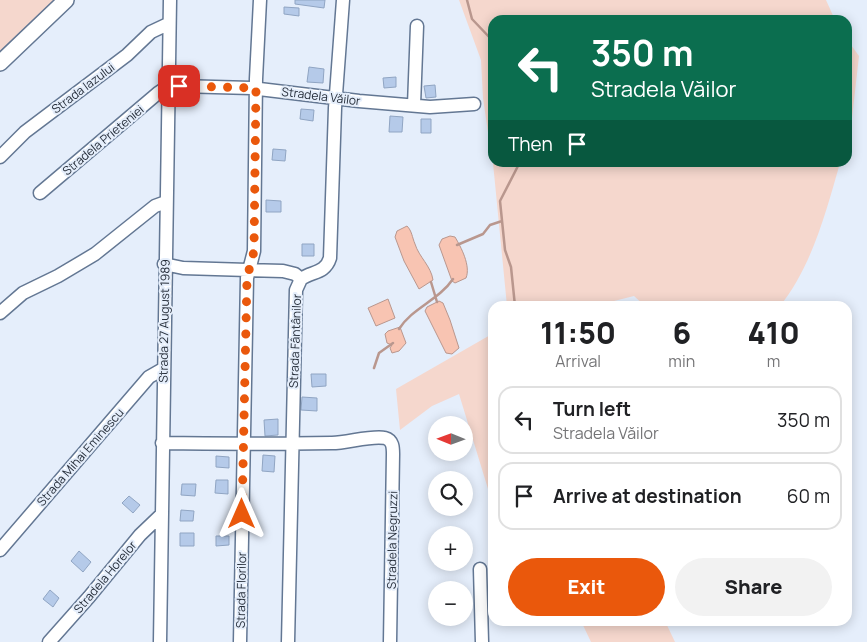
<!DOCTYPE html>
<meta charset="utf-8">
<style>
:root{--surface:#fff;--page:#f2f2f2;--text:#202124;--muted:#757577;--line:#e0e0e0;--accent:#ea580c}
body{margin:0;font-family:Manrope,sans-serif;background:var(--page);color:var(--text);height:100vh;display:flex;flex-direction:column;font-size:19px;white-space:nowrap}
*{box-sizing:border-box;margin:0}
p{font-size:16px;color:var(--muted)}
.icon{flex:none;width:28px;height:28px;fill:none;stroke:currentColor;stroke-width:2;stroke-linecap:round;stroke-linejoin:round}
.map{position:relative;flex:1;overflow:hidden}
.drawer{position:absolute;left:488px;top:301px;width:364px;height:325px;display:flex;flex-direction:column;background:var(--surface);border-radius:15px;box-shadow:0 2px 12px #0003}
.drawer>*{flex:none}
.hud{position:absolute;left:488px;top:15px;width:364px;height:152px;border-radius:15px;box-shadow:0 2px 12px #0003;background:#0b6e4f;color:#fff;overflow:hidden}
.needle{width:32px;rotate:271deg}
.fabs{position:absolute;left:428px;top:416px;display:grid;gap:10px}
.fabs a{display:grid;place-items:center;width:45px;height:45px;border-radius:50%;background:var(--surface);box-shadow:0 2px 12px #0003;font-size:25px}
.pin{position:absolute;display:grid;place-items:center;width:42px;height:42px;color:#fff;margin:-21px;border-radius:10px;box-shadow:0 2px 8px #0006}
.me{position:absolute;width:55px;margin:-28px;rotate:0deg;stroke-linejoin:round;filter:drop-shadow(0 0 4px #0008)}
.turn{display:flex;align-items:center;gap:18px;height:105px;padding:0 20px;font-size:22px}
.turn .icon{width:65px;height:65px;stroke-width:2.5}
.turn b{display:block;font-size:35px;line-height:42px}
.then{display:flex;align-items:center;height:48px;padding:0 20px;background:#0003;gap:10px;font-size:19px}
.eta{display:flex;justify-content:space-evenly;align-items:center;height:85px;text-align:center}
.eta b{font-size:30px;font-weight:800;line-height:35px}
.action{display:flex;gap:10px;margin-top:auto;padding:10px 20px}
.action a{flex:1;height:58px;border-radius:30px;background:var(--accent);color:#fff;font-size:20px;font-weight:800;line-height:58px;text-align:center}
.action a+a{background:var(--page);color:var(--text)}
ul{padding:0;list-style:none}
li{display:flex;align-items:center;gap:15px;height:68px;margin:0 10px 8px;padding:0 10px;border:2px solid var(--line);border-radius:15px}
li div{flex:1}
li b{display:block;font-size:19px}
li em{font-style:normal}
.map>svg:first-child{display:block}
.green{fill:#f5d7cd}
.water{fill:#f8c4b2;stroke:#b9978e}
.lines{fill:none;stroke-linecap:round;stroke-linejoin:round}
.stream{stroke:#b9978e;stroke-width:2.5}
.building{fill:#b5cae9;stroke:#90a5c3}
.minor-casing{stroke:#637793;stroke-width:15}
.major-casing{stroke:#637793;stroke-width:18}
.minor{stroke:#fff;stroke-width:12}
.major{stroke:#fff;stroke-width:15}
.route{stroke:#ea580c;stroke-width:9;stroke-dasharray:0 16.2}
.labels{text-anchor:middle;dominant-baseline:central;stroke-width:4;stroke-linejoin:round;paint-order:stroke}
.street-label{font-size:12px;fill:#262e3a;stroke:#e5eefb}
</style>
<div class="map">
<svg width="867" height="642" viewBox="0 0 867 642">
<rect width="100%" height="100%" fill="#e5eefb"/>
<path class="green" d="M0,0H54L0,52Z
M459,0H826L835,20H492V160L483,98L481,60Z
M846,38L859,56L852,118L846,139Z
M493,163V162L840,163C826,212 812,266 780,306H645L634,296L614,301V306H507Z
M492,334V502L459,394L432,406L400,430L396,389Z
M581,621H665L675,642H591Z"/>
<path class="water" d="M407,226C412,231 412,237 415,244C419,257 431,266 433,280L419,289L404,261L395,237L397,231Z
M450,236L455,237C461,247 471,266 466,278L455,283L452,281L439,245L442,239Z
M388,299L395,318L376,326L368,308Z
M439,301L443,303L450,320L459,348L452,354L446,353L425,311L427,307Z
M400,327L406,343L399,351L392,353L390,348L392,345L387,343L385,334L388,331Z"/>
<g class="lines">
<path class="stream" d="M467,0L472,19L492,40
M457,245L483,234L490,225L502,221
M431,282L437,302
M515,306L511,267L505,250L500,201L520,162
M399,329C412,308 439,300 453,279
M374,368L379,353L393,343"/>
</g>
<path class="building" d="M295,0H325L324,8L295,4Z
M284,7L299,8V16L284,14Z
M309,67L324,69L323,83L307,82Z
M396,77V87L384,88L383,78Z
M435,85L436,97L426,98L424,86Z
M301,109L314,110L313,121L300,119Z
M390,116L403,117L402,132H389Z
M421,119H431V133H421Z
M273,149L286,150L285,161L272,160Z
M266,200L281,201V212H266Z
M302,244H314V256H302Z
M311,374H326V386L312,387Z
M302,397L317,398V411L301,410Z
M278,419V435L265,436L264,420Z
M263,455L275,456L274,472L262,471Z
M216,456L229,457V468L216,467Z
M216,480H228V494L215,493Z
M182,484H196L195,496L181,495Z
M129,496L140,505L133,513L122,503Z
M181,510L194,511L193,521H180Z
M180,533H194V546H180Z
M216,536H229V545L216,546Z
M79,551L91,562L83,572L71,561Z
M50,590L59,598L53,607L43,599Z"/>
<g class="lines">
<g class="minor-casing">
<path id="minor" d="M414,105L417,26
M0,157L25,132L127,55L151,32L168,24
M40,193L158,93L167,87L179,86L251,88L359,101L430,107L474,104
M164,264L183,268L283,271L295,274L301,279
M0,313L23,293L58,276L95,254L155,206L166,202
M162,443C219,444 275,444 332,443C347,443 372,435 385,438C393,440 393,448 393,454L390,642
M0,550L149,377L163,369
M480,569L482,642
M49,642L89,597L140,535L162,514
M160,642L170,0
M240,642L247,278L254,251L256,79L260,0
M288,642L296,290L301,279C312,271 325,274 330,258L335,108L343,0"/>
</g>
<g class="major-casing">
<path id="major" d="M0,63L66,0"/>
</g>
<use href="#minor" class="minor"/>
<use href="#major" class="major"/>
</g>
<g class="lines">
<path class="route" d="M179,86L256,88L254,251L247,278L242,514"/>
</g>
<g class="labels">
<g class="street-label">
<text transform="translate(83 88) rotate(-37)">Strada Iazului</text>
<text transform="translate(321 96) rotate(7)">Stradela Văilor</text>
<text transform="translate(103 140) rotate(-40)">Stradela Prieteniei</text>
<text transform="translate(164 321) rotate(-89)">Strada 27 August 1989</text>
<text transform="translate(295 341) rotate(-88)">Strada Fântânilor</text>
<text transform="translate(80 457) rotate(-49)">Strada Mihai Eminescu</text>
<text transform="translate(392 540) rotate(-89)">Stradela Negruzzi</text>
<text transform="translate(105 577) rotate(-50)">Stradela Horelor</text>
<text transform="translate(241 590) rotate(-89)">Strada Florilor</text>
</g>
</g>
</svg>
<div class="fabs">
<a><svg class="needle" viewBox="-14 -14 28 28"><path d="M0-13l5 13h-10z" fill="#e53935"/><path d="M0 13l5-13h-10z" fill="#757577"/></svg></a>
<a><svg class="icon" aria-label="search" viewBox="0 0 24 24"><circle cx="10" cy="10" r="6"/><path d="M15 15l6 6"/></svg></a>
<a>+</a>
<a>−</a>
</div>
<div class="pin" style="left:179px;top:86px;background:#d93025"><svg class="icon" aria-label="arrive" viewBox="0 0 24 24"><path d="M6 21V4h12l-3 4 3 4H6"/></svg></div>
<svg class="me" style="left:242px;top:514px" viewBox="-20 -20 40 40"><path d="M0-17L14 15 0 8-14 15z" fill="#ea580c" stroke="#fff" stroke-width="4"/></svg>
<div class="hud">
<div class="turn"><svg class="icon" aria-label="left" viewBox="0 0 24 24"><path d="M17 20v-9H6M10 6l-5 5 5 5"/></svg><div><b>350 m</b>Stradela Văilor</div></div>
<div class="then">Then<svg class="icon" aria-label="arrive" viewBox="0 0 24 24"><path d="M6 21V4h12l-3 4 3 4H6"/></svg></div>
</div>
<section class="drawer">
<div class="eta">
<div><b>11:50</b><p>Arrival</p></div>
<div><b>6</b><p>min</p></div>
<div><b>410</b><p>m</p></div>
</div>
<ul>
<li><svg class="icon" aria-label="left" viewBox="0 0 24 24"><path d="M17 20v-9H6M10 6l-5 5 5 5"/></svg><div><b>Turn left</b><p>Stradela Văilor</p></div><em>350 m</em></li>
<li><svg class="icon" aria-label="arrive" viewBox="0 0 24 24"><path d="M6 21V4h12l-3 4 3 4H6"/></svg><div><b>Arrive at destination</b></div><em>60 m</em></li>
</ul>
<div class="action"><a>Exit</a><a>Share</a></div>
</section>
</div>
